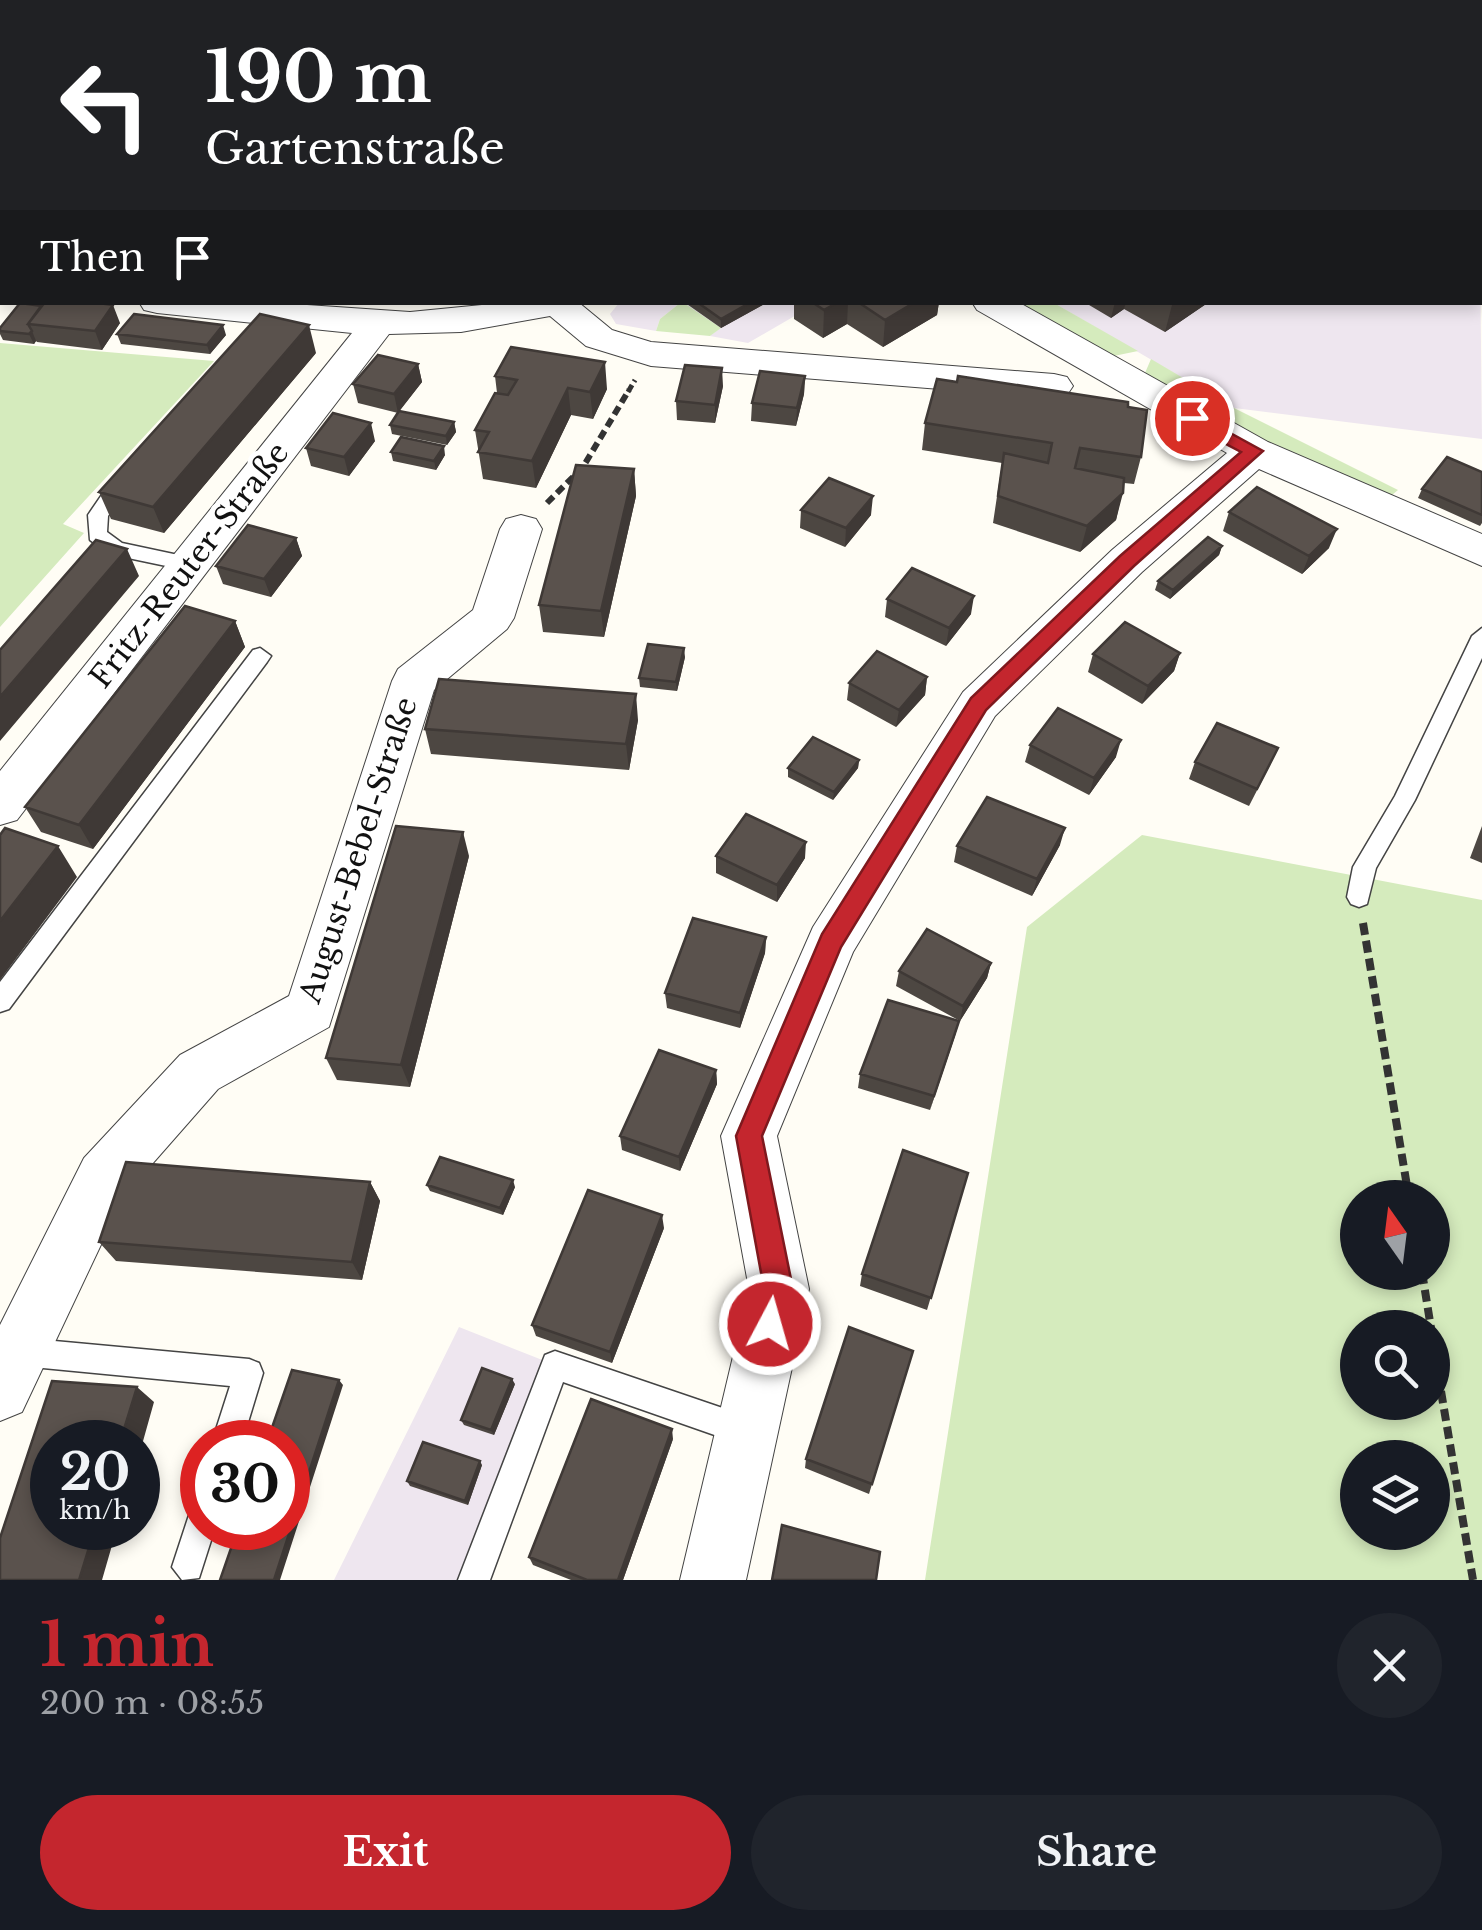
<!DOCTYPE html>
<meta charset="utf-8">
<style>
:root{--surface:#171b24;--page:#20242c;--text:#f1f3f6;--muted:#9ea1a6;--accent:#c4262e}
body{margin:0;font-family:"Libre Baskerville",serif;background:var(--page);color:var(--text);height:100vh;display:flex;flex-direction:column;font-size:38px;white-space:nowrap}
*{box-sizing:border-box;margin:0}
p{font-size:32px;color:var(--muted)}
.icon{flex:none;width:55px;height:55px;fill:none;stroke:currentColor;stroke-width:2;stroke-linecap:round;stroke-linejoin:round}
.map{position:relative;height:1580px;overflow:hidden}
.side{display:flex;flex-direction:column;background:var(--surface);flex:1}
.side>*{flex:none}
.banner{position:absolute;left:0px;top:0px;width:1482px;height:305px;box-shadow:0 5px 15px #0003;background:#202124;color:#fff;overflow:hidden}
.needle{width:65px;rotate:346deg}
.tools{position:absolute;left:1340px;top:1180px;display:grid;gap:20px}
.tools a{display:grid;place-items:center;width:110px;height:110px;border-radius:50%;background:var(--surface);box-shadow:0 5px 15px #0003;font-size:50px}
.speed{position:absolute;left:30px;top:1420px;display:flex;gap:20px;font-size:50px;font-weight:700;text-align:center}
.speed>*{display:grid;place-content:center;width:130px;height:130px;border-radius:50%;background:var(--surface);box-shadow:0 5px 15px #0003;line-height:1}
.speed small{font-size:25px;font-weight:400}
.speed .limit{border:15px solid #d22;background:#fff;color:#111}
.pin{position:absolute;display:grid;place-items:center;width:85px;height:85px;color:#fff;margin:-42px;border:5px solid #fff;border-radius:50%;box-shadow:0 2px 10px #0007}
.me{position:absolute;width:110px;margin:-55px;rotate:6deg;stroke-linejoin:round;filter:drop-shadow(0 0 8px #0008)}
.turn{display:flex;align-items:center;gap:35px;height:210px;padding:0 40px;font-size:45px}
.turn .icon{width:130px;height:130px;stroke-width:2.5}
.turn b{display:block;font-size:70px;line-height:85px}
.then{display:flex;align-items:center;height:95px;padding:0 40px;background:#0003;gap:20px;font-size:38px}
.round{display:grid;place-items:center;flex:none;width:105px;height:105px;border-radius:52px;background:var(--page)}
.head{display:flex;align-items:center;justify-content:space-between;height:170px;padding:0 40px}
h1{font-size:60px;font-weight:700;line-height:75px;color:var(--accent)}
.cta{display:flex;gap:20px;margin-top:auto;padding:20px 40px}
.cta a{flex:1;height:115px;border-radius:60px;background:var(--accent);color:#fff;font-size:40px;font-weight:700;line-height:115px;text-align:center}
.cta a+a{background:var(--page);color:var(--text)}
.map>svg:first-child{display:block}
.industrial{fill:#eee6ef}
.green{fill:#d5ebbd;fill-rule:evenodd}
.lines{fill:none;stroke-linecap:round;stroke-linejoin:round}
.service-casing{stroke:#444;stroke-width:3}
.minor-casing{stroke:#444;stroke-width:2}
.primary-casing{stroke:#222;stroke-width:3}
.path-far2{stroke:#333;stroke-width:5;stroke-dasharray:8 4;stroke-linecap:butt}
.path-far1{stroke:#333;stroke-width:6;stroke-dasharray:9 5;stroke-linecap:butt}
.path{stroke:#333;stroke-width:8;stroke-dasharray:12 6;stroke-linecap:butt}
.service{fill:#fff;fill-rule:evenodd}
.minor{fill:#fff;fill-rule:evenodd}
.primary{fill:#f9d66b;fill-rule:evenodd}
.rail-casing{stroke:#c4262e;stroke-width:8}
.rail{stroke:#fff;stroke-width:5;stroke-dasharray:16;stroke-linecap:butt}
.wall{fill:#4d4742}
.shaded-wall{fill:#3f3936}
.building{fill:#5a524d;stroke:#3f3936;stroke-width:2.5}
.route{fill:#c4262e;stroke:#7f191e;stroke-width:2.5}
.labels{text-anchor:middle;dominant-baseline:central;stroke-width:10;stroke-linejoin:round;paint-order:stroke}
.street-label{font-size:30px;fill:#111;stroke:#fff}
</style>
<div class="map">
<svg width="1482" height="1580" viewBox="0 0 1482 1580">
<rect width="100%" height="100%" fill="#fffdf5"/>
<path class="industrial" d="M1480,249L1482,439L1234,408L1054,303L1480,302Z
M619,303H680L660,319L656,331L616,324L610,314Z
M684,303H817L748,343L710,336L720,328Z
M459,1327L555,1365L474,1580H334Z"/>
<path class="green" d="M680,303H684L721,328L710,336L656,331L660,319Z
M1009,303H1054L1138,351L1104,358Z
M0,343L214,361L63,524L84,533L0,627Z
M1151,359L1234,408L1398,490L1385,501L1142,380Z
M1142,835L1482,900V1580H925L1027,927ZM1358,1198H1432V1272H1358ZM1358,1328H1432V1402H1358ZM1358,1458H1432V1532H1358Z"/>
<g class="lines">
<g class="service-casing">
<path id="service" d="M121,476L131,482L108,516L107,532L122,543L197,559L200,564L197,569L190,571L109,554L90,540L88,515L114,477Z
M1482,628V658L1415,800L1376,868L1367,904L1359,907L1351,904L1347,897L1353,867L1395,796L1472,636Z
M260,648L271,656L267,662L9,1009L0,1012V982L253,650Z
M22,1338L249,1359L259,1363L263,1373L242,1442H212L230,1386L22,1366L12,1362L8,1352L12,1342Z
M555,1351L746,1416L756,1421L761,1431L756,1441L746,1446L563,1382L490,1580H458L545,1355Z
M202,1505V1528H215L199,1578L182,1580L172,1567L191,1509Z"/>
</g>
<g class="minor-casing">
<path id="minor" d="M0,277H2V299H0Z
M139,302H263L410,312L512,302H578L612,330L651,342L1054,374L1067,377L1073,386L1067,395L1054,398L651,366L586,346L550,316L461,332L389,334L17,820L0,825V771L352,333L157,313L144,310Z
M972,302H1018L1268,442L1482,534V566L1259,469L1142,572L995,716L853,952L777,1136L809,1289L746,1580H680L749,1289L721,1136L813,927L963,692L1112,550L1227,453L977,310Z
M521,515L536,519L542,529L514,618L507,629L434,690L329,1027L218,1089L124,1196L22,1412L0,1421V1325L84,1158L180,1055L289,996L392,681L398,669L473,610L500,529L506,519Z"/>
</g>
<g class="primary-casing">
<path id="primary" d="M468,0H505L507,2H470Z
M1480,219L1482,220V244L1480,243Z"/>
</g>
<path class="path-far2" d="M628,392L635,380"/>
<path class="path-far1" d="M547,503L583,467L629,390"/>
<path class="path" d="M1363,923L1409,1198
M1422,1272L1431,1328
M1432,1338L1473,1580"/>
<use href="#service" class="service"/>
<use href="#minor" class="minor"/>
<use href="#primary" class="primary"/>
<g class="rail-casing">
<path id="rail" d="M1285,0L1291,2
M1317,0L1323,2
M1349,0L1355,2"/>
</g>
<use href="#rail" class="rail"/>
</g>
<path class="wall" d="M625,0H661L656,2H629Z
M0,217L2,218V262L0,261Z
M684,302H768L721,328Z
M794,302H939L937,315L883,347L847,324L823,338L794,319Z
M1084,302H1209L1165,332L1124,309L1111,318Z
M20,303L120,323L102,350L37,342L36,341L34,344L3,340L0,334V328Z
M117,334L226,335L210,354L121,344Z
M316,353L164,533L111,519L99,492Z
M418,364L422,382L399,411L454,422L456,432L447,445L392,434L390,425L398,413L358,403L353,384Z
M495,376L607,389L593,419L571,415L536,488L483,479L475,430L497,393Z
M805,376L804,394L796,426L751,421L752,403Z
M723,386L715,423L677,420L676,401Z
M925,423L1141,457L1134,484L1124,483L1116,520L1080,552L993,523L1002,463L922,450Z
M375,441L349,476L311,466L306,448Z
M391,452L445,455L436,470L393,461Z
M634,469L636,496L604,637L543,632L539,605Z
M1482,472V523L1480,526L1418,498L1422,489Z
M801,510L871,515L845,547L800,528Z
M1229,512L1329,548L1302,574L1223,531Z
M296,538L302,556L271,597L223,584L216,566Z
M1222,546L1219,555L1170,599L1155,590L1158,581Z
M887,599L971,614L946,646L885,617Z
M235,621L245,647L93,849L41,832L25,807Z
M1180,653L1174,671L1142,704L1088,672L1093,654Z
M685,657L677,691L640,687L639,678Z
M927,677L925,695L896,727L847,700L849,683Z
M638,720L629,770L431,754L425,729Z
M1030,745L1116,757L1089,795L1025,762Z
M859,760L858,768L833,800L788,777V768Z
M1195,762L1270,765L1249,806L1189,779Z
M1482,826V863L1470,858Z
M1060,845L1032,896L954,862L957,846Z
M469,856L410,1087L337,1080L326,1058Z
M716,856L805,858L777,902L716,873Z
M766,937L765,953L740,1028L667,1008L665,993Z
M991,963L987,978L960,1021L896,986L899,971Z
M959,1021L930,1110L858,1088L860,1074Z
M716,1070L717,1084L680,1171L622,1150L620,1136Z
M968,1173L927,1310L860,1286L862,1274Z
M370,1182L380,1201L362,1280L116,1261L99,1242Z
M427,1185L515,1187L503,1215L430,1191Z
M664,1228L612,1363L536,1336L532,1325Z
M913,1351L869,1494L805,1468L806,1459Z
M515,1384L494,1435L464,1425L461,1420Z
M673,1439L623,1580H571L533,1565L529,1557Z
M482,1465L468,1505L410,1486L407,1481Z"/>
<path class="shaded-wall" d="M341,0H362L356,2H341Z
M640,0H661L656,2H640Z
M2,43V63L0,64V44Z
M751,302H768L721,328V319Z
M838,302H848L847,324L823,338L824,310Z
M915,302H939L937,315L883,347L885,320Z
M1115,302H1126L1124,309L1111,318Z
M1175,302H1209L1165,332L1172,305Z
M113,305L120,323L102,350L95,331Z
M223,325L226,335L210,354L207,345Z
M309,325L316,353L164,533L153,507Z
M32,331L36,341L34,344L29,334Z
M605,362L607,389L593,419L590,392Z
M418,364L422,382L398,413L394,394Z
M722,368L723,386L715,423V405Z
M805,376L804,394L796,426L797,408Z
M568,388L571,415L536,488L532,461Z
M454,422L456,432L447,445L446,436Z
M371,423L375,441L349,476L344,457Z
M444,446L445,455L436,470L434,461Z
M634,469L636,496L604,637L601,611Z
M1123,493L1116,520L1080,552L1087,526Z
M873,496L871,515L845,547L846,528Z
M1337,529L1329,548L1302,574L1309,556Z
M296,538L302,556L271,597L264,579Z
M1222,546L1219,555L1170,599L1173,590Z
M127,549L139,576L0,741V697Z
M974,596L971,614L946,646L949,628Z
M235,621L245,647L93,849L79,825Z
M684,648L685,657L677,691L676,682Z
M1180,653L1174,671L1142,704L1148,686Z
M927,677L925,695L896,727L899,710Z
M636,694L638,720L629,770L626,744Z
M1121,740L1116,757L1089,795L1094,778Z
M859,760L858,768L833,800L834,792Z
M1065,828L1060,845L1032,896L1037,879Z
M463,832L469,856L410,1087L401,1065Z
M806,842L805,858L777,902V885Z
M58,846L77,877L0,980V921Z
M766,937L765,953L740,1028V1013Z
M991,963L987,978L960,1021L963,1006Z
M959,1021L955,1036L930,1110L934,1096Z
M716,1070L717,1084L680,1171L679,1157Z
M513,1180L515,1187L503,1215L500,1208Z
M370,1182L380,1201L362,1280L352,1262Z
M662,1215L664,1228L612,1363L610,1352Z
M512,1379L515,1384L494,1435L491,1430Z
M339,1380L343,1385L280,1580H274Z
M137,1387L154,1402L138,1459V1442H120Z
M672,1429L673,1439L623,1580H618Z
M480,1461L482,1465L468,1505L465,1501Z
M95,1528H117L102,1580H79Z"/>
<path class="building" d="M35,0H84L88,2H39Z
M377,0H406L410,2H370Z
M0,217L2,218V244H0Z
M1480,232L1482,233V278L1480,277Z
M44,302H91L113,305L95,331L28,324Z
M697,302H751L721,319Z
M812,302H838L824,310Z
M858,302H915L885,320Z
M20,303L42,306L28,324L32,331L29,334L0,331V328Z
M134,314L223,325L207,345L117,334Z
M260,314L309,325L153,507L99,492Z
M511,347L605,362L590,392L568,388L532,461L478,452L489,432L475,430L495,393L508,395L517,380L495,376Z
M378,355L418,364L394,394L353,384Z
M685,365L722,368L715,405L676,401Z
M760,371L805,376L797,408L752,403Z
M958,376L1128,402V407L1147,410L1141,457L1080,448L1075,468L1124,478L1123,493L1087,526L998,496L1004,453L1048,463L1052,443L925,423L937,379L957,382Z
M399,411L454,422L446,436L390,425Z
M333,413L371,423L344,457L306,448Z
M401,437L444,446L434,461L391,452Z
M1447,457L1482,472V515L1422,489Z
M576,465L634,469L601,611L539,605Z
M829,478L873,496L846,528L801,510Z
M1257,487L1337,529L1309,556L1229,512Z
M248,525L296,538L264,579L216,566Z
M1208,537L1222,546L1173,590L1158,581Z
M96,540L127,549L0,697V650Z
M912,568L974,596L949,628L887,599Z
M185,606L235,621L79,825L25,807Z
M1125,622L1180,653L1148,686L1093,654Z
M648,644L684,648L676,682L639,678Z
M877,651L927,677L899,710L849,683Z
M439,679L636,694L626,744L425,729Z
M1058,708L1121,740L1094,778L1030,745Z
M1217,723L1278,748L1257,789L1195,762Z
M813,737L859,760L834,792L788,768Z
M987,797L1065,828L1037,879L957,846Z
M746,814L806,842L777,885L716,856Z
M396,826L463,832L401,1065L326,1058Z
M5,828L58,846L0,921V835Z
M693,918L766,937L740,1013L665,993Z
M927,929L991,963L963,1006L899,971Z
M888,1000L959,1021L934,1096L860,1074Z
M659,1050L716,1070L679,1157L620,1136Z
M903,1150L968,1173L931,1298L862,1274Z
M440,1157L513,1180L500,1208L427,1185Z
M126,1162L370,1182L352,1262L99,1242Z
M588,1190L662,1215L610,1352L532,1325Z
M849,1327L913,1351L872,1484L806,1459Z
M482,1368L512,1379L491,1430L461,1420Z
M292,1370L339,1380L274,1580H220L238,1528H288V1442H267Z
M52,1381L137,1387L120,1442H52V1528H95L79,1580H0V1538Z
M591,1399L672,1429L618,1580H587L529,1557Z
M423,1442L480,1461L465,1501L407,1481Z
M782,1525L880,1552L876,1580H772Z"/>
<path class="route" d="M1192,412L1263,451L1134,566L986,710L841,947L762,1136L793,1289L781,1335L770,1339L760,1335L756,1324L764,1289L736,1136L822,934L971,698L1120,556L1241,452L1186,423L1183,418Z"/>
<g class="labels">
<g class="street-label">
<text transform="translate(189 565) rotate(-52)">Fritz-Reuter-Straße</text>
<text transform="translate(358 850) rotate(-72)">August-Bebel-Straße</text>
</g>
</g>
</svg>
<div class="tools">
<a><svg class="needle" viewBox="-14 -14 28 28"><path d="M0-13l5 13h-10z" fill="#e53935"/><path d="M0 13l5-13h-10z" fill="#9ea1a6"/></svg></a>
<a><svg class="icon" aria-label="search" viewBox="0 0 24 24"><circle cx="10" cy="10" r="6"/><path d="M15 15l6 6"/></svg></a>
<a><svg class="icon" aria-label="layers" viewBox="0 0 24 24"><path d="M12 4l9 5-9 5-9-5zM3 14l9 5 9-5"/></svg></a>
</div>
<div class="speed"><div>20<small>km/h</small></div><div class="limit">30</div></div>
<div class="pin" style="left:1192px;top:418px;background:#d93025"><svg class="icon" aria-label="arrive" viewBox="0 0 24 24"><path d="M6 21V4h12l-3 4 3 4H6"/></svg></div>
<svg class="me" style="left:770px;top:1324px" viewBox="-20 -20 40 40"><circle r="17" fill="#c4262e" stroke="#fff" stroke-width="3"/><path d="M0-11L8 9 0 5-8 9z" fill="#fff"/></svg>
<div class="banner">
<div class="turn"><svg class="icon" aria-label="left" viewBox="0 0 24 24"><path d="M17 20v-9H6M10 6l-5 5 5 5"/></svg><div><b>190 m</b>Gartenstraße</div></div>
<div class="then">Then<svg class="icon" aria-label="arrive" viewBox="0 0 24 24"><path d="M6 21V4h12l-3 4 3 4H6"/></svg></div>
</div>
</div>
<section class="side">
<div class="head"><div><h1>1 min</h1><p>200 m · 08:55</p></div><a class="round"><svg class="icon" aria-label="close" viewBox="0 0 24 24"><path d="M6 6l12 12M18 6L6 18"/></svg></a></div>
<div class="cta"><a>Exit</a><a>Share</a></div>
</section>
